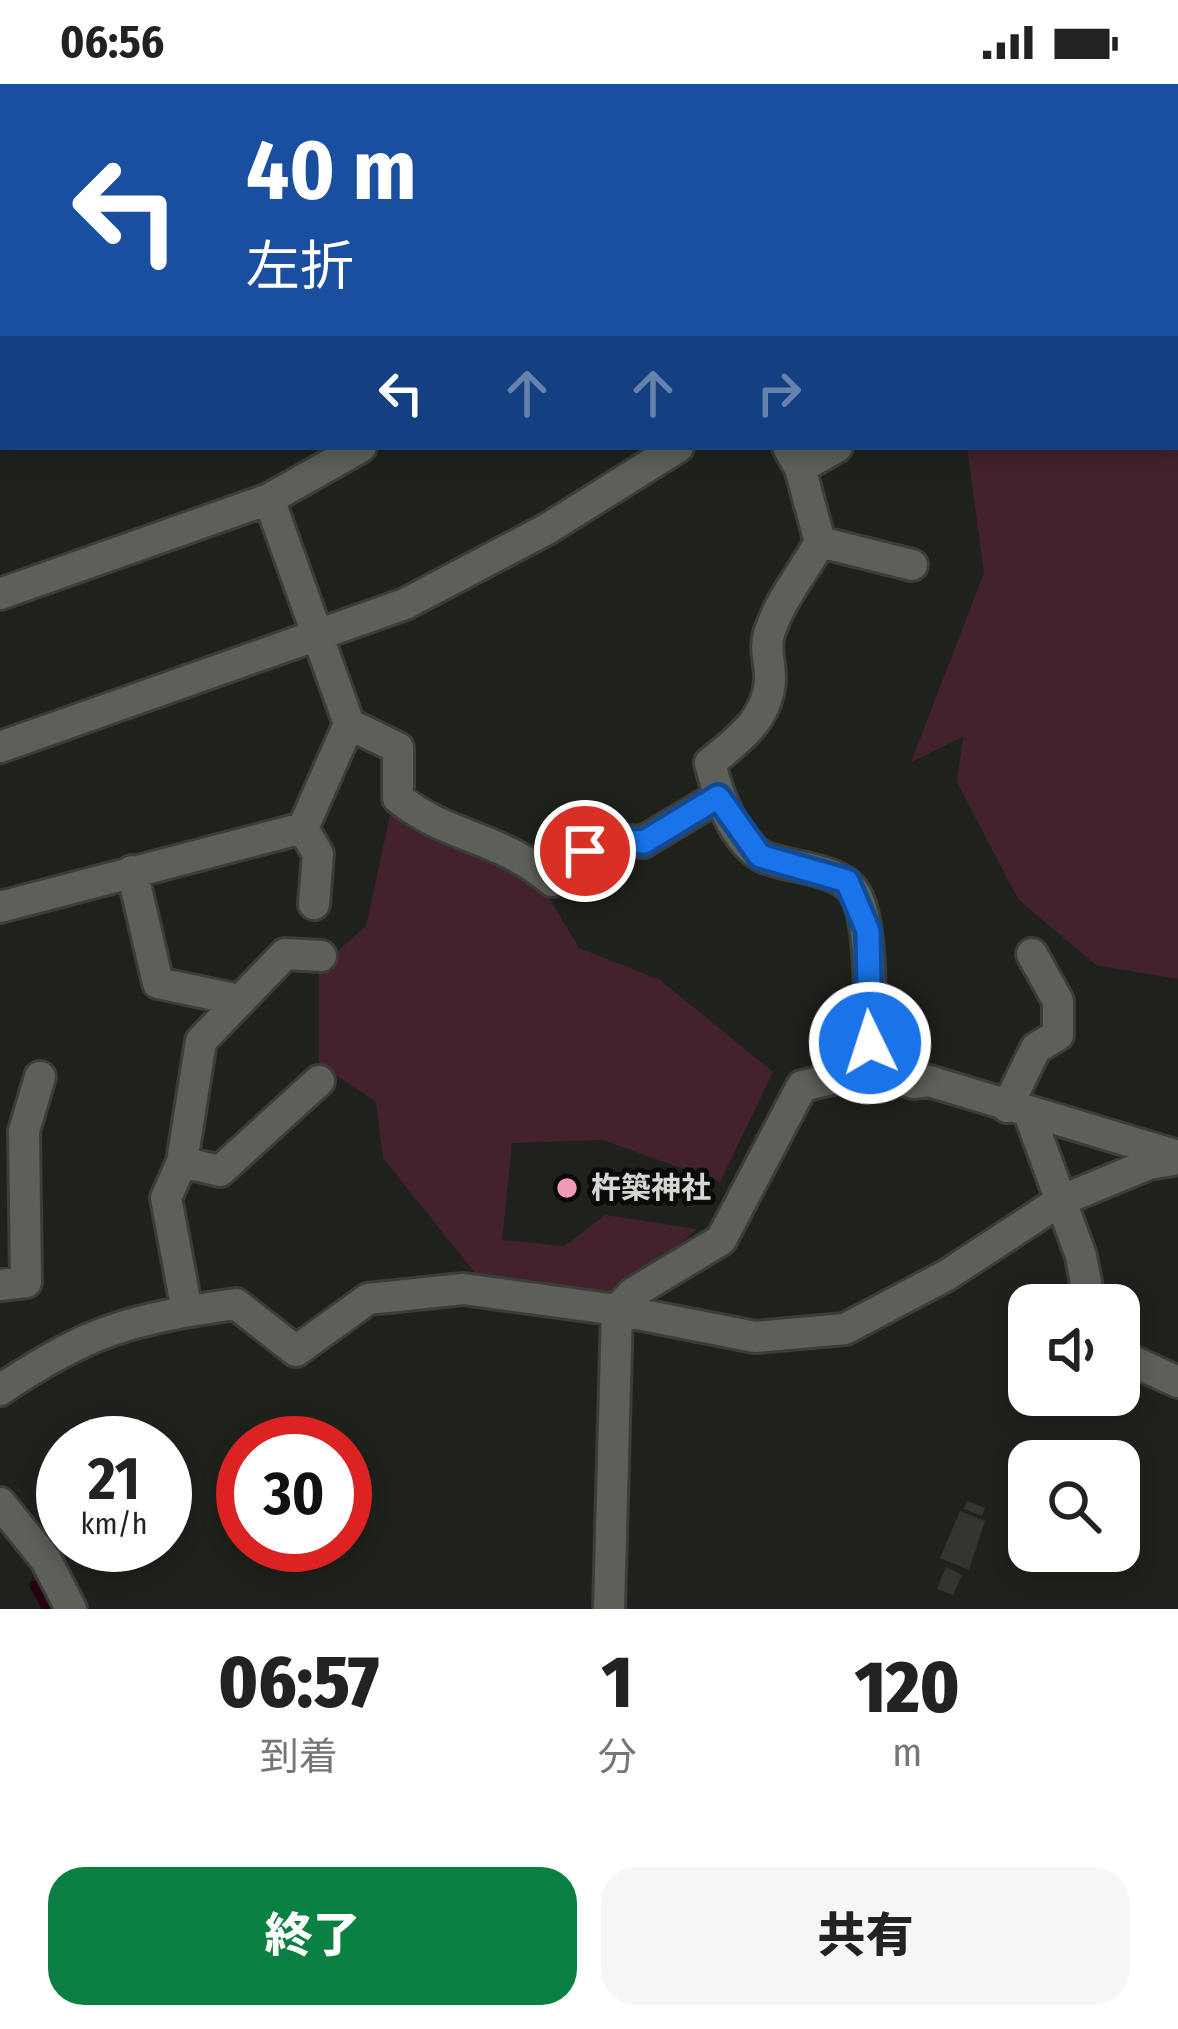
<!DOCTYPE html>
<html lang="ja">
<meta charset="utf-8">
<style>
:root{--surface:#fff;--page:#f6f6f6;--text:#222;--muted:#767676;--accent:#0b8043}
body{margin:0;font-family:"Fira Sans Condensed","Noto Sans JP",sans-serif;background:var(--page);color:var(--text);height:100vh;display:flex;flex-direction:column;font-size:45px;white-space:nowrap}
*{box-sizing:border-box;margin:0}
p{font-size:39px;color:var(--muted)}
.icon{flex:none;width:66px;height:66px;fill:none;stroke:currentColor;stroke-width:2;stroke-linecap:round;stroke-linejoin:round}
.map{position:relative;height:1525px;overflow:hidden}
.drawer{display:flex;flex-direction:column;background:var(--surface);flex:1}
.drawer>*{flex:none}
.banner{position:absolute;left:0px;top:0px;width:1179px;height:366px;box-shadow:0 6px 18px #0003;background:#1a4fa0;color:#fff;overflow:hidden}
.fabs{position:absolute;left:1008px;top:1200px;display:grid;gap:24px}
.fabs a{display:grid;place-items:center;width:132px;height:132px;border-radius:24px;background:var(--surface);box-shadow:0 6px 18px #0003;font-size:60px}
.speed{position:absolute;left:36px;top:1332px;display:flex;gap:24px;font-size:60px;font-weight:700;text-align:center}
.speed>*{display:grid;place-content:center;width:156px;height:156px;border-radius:50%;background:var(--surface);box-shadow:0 6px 18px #0003;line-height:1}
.speed small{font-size:30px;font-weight:400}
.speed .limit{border:18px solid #d22;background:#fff;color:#111}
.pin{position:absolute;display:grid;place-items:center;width:102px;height:102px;color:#fff;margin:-51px;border:6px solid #fff;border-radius:50%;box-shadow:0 3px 12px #0007}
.me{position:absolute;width:132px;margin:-66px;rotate:356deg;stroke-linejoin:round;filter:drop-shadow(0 0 9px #0008)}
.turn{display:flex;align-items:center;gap:42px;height:252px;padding:0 48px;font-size:54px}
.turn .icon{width:156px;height:156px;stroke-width:2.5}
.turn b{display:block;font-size:84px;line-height:102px}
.lanes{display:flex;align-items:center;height:114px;padding:0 48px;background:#0003;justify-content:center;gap:60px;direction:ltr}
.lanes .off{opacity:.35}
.eta{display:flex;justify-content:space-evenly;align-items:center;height:204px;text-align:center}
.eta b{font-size:72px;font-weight:800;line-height:84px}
.cta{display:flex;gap:24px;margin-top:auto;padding:24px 48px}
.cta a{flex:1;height:138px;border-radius:36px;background:var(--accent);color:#fff;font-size:48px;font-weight:800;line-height:138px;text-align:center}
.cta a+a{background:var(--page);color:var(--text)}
.status{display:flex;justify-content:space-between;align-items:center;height:84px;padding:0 60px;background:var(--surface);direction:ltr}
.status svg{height:33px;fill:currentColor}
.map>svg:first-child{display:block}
.green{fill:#43222e}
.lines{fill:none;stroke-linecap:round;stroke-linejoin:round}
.stream{stroke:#280011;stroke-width:9}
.building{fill:#333630}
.minor-casing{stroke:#3a3d38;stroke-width:36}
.minor{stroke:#5c6058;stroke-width:30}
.route-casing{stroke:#114b97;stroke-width:30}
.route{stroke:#1a73e8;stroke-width:21}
.poi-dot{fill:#ef9ab8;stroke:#0a0b09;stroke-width:4.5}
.labels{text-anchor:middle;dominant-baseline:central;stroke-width:10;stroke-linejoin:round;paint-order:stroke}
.poi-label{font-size:30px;font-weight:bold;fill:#d5d7d3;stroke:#0a0b09;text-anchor:start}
</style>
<div class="status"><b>06:56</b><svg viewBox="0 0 49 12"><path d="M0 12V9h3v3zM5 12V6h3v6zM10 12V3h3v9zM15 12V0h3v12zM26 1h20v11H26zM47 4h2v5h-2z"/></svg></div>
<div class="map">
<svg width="1178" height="1525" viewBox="0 0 1178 1525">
<rect width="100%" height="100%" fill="#1f221c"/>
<path class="green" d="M1021,0H1178V895L1096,881L1018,815L957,698L963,653L911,678L984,489L967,363H1176V3Z
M391,727L505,777L548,812L579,864L660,896L773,988L720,1098L603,1056L512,1059L502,1156L565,1162L605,1131L697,1145L614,1217L475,1189L383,1074L376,1018L319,980V884L366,842Z"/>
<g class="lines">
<path class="stream" d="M34,1501L47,1525"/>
</g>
<path class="building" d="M967,1417L985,1424L982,1432L964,1425Z
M960,1427L985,1437L969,1486L940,1474Z
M946,1483L962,1491L953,1511L937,1505Z"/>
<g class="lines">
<g class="minor-casing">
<path id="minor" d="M285,0L286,3
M470,0L472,3
M644,0L646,3
M48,3L54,0
M717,3L721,0
M995,3V0
M0,22L3,20
M0,194L3,193
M0,345L3,344
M788,363L800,384L820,458C803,489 780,515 769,550C764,565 771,581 770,597C767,636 738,656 710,679C717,708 734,759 764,773C791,785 841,783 856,811C874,843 869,944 871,986
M800,384L837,363
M820,458L912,481
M0,510L269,415L361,363
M349,640L398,664V714C449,755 500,752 552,797L585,767L612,756L643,758L718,713
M0,663L405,520L547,445L678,363
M303,744L318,770L314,820
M132,787L158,899L239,916
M0,823L303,744L349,640L269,415
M1007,1023L1036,964L1058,951V917L1032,870
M1030,1032L1081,1172L1090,1221
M182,1078L201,957L285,870L321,872
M0,1201L26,1198L24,1047L40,993
M187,1227L166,1114L182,1078L220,1087L319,997
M1119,1271L1178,1298
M0,1306C89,1246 131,1235 236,1220L296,1267L368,1215L463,1205L617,1226L755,1253L845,1245L947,1191L1060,1117L1149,1080L1178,1075
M0,1419L46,1476L71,1525
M609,1525L617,1226L633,1209L721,1156L802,1002L871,986L913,999L929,997L1178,1072"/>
</g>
<use href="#minor" class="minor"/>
</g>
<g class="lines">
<g class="route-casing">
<path id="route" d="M585,767L612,756L644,758L718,713L760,772L847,797L868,847L870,959"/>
</g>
<use href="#route" class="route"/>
</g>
<circle class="poi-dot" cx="567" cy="1104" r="12"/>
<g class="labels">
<g class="poi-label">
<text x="591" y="1104">杵築神社</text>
</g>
</g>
</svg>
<div class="fabs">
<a><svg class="icon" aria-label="sound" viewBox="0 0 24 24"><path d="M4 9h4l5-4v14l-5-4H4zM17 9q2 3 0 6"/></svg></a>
<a><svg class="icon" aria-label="search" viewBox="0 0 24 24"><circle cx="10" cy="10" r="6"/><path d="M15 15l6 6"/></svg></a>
</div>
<div class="speed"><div>21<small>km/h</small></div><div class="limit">30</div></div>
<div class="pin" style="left:585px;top:767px;background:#d93025"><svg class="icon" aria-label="arrive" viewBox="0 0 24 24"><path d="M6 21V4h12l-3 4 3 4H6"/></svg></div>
<svg class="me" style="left:870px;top:959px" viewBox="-20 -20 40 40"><circle r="17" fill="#1a73e8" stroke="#fff" stroke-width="3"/><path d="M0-11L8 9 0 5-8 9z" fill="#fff"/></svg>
<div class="banner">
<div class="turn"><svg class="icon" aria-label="left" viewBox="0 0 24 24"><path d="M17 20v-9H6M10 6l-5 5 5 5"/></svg><div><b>40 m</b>左折</div></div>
<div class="lanes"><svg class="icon" aria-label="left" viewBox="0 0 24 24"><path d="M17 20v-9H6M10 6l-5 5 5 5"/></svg><svg class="icon off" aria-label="ahead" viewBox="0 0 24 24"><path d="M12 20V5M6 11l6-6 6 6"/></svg><svg class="icon off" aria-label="ahead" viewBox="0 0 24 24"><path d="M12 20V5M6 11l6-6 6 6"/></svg><svg class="icon off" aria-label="right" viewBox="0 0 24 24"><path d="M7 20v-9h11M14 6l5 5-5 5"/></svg></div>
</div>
</div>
<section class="drawer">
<div class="eta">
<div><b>06:57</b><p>到着</p></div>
<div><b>1</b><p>分</p></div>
<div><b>120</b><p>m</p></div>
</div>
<div class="cta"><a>終了</a><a>共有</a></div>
</section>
